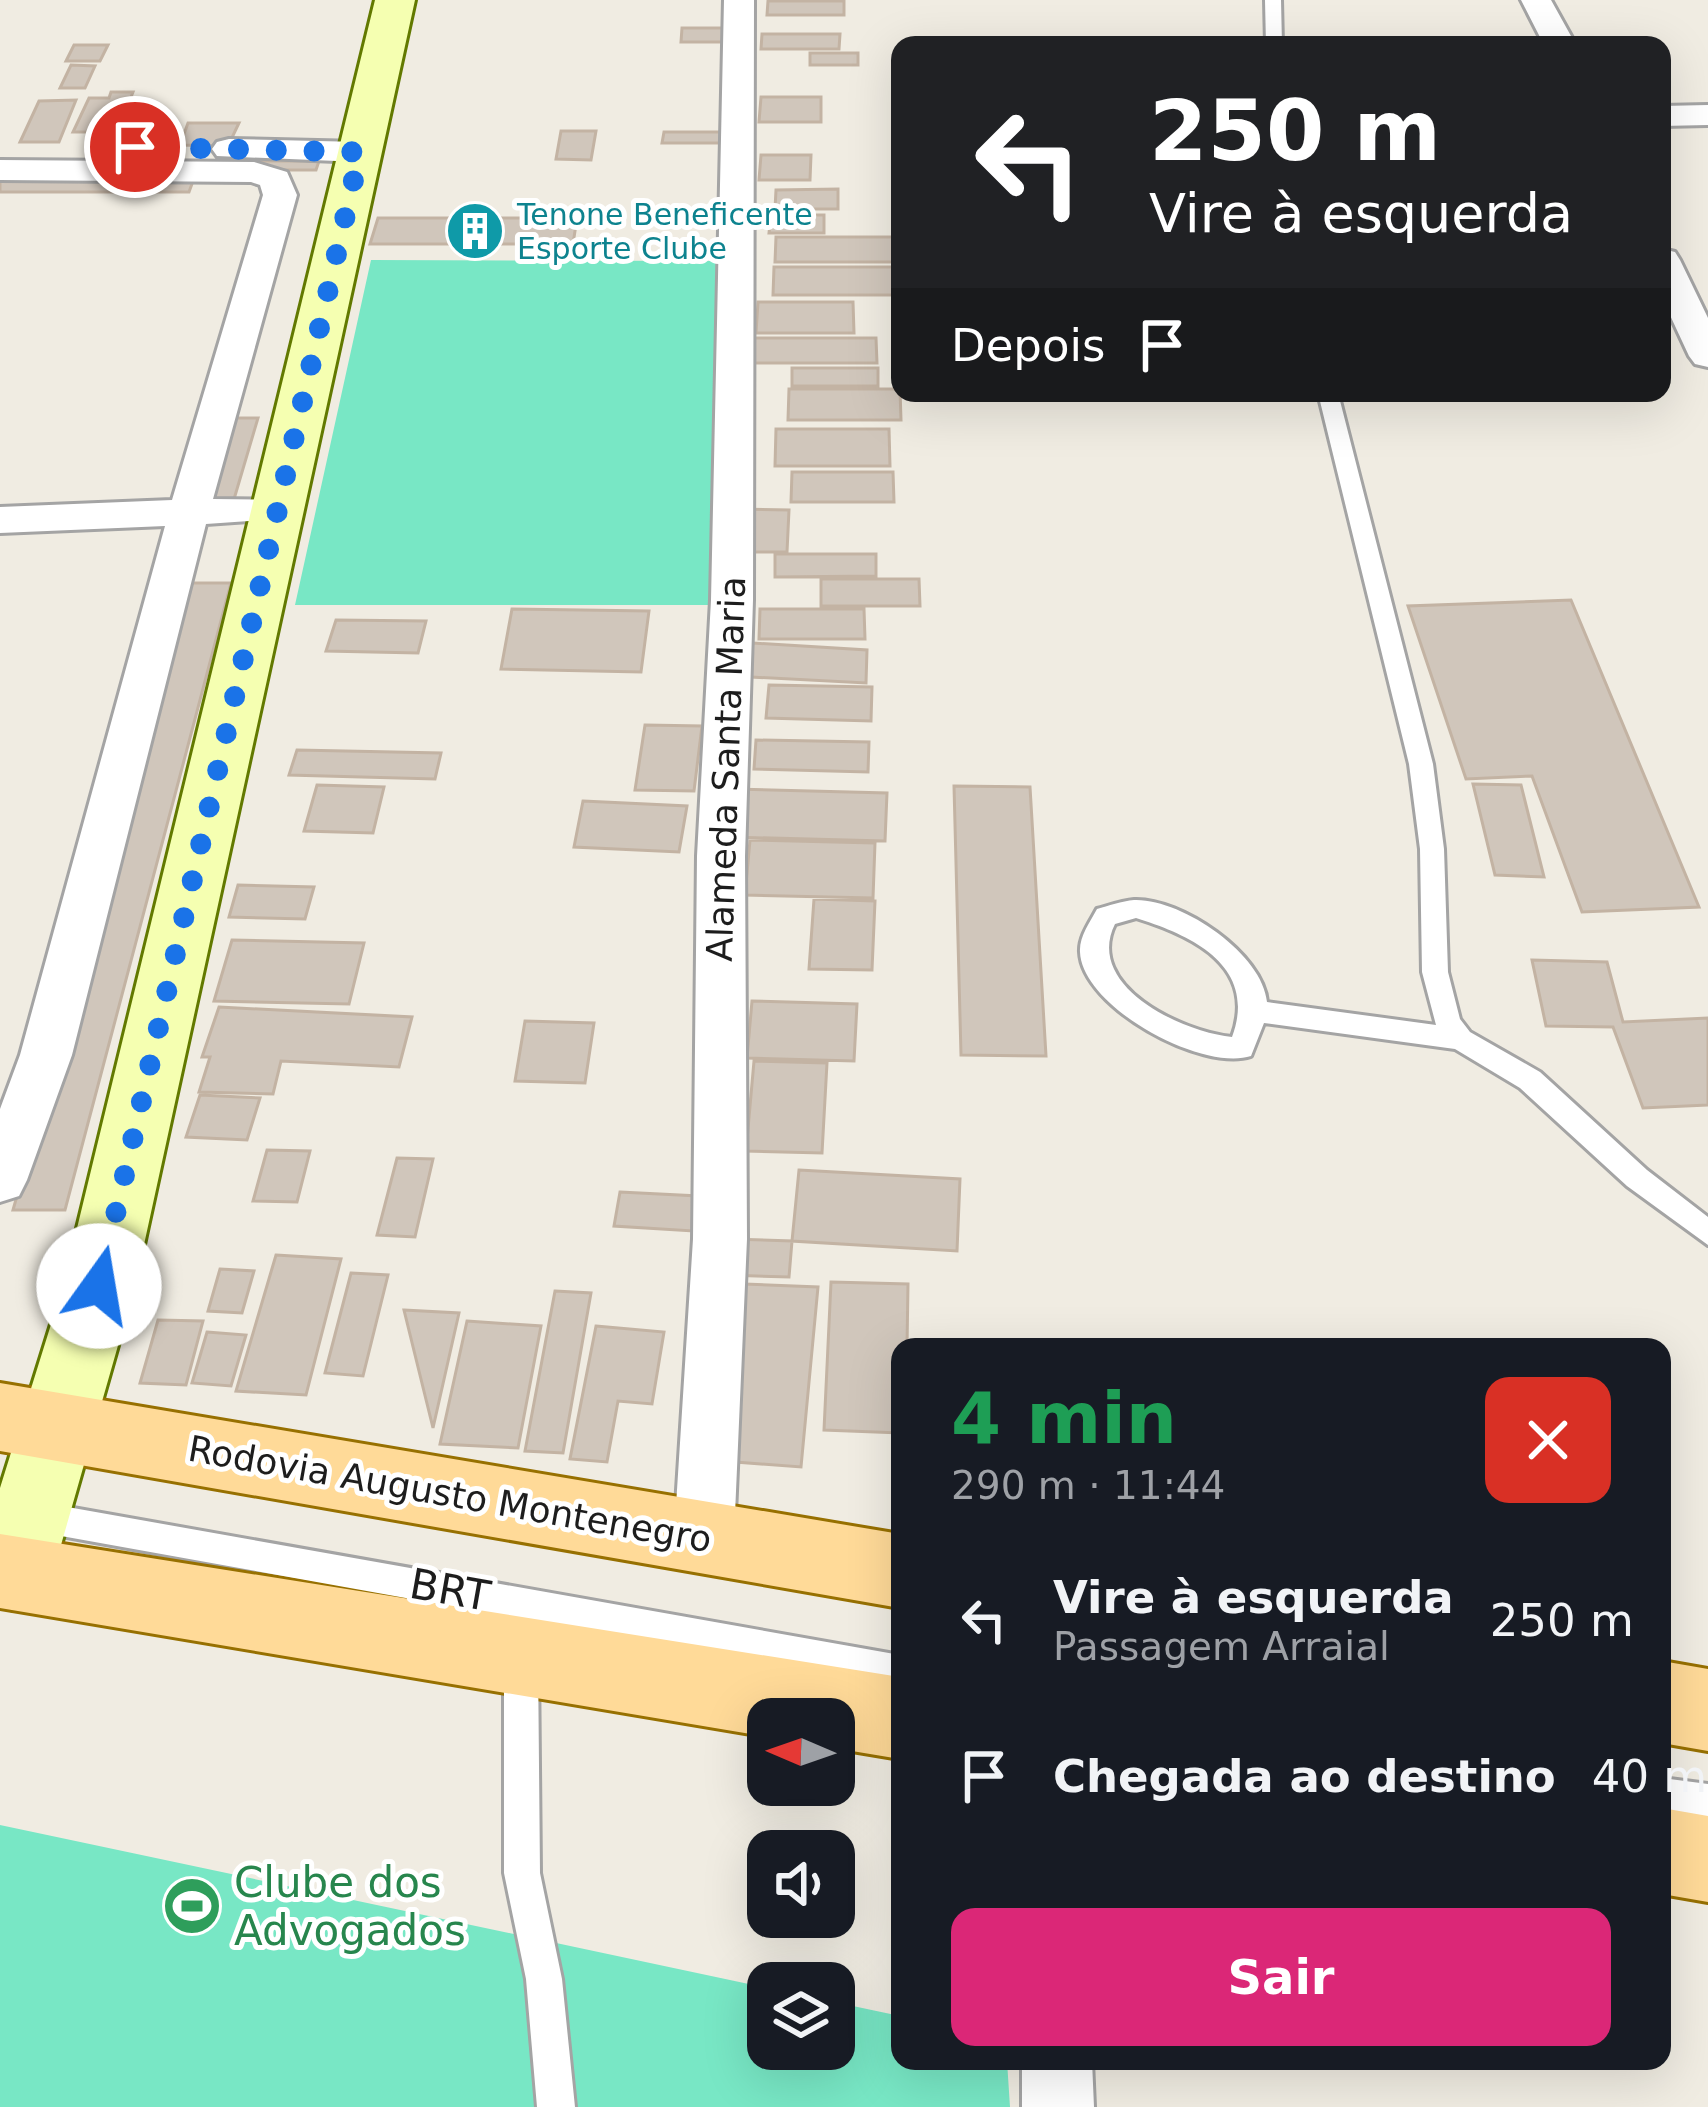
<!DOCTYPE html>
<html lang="pt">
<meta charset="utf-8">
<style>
:root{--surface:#171b24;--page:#20242c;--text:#f1f3f6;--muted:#9ea1a6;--accent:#db2777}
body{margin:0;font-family:"DejaVu Sans",sans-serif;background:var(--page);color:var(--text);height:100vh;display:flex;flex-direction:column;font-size:45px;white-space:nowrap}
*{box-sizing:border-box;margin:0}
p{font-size:39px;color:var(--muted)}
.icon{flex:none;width:66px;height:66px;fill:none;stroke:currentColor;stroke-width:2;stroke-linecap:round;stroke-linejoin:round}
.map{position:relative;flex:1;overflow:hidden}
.side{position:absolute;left:891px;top:1338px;width:780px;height:732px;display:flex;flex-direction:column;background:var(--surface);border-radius:24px;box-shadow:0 12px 48px #0002}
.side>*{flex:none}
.top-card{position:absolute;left:891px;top:36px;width:780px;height:366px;border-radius:24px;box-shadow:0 12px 48px #0002;background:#202124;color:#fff;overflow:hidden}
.needle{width:78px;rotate:272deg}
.buttons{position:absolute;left:747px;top:1698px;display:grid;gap:24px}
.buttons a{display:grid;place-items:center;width:108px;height:108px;border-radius:24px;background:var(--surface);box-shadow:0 12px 48px #0002;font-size:60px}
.pin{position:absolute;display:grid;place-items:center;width:102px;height:102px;color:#fff;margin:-51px;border:6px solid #fff;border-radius:50%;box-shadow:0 3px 12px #0007}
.me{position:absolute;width:132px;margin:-66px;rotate:13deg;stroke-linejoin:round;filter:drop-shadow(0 0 9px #0008)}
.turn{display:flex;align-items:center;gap:42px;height:252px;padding:0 60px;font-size:54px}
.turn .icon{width:156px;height:156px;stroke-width:2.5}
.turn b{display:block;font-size:84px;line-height:102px}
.then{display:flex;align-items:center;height:114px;padding:0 60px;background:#0003;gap:24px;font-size:45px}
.round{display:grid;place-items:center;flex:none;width:126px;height:126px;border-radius:24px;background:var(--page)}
.summary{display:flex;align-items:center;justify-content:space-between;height:204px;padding:0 60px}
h1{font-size:72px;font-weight:700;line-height:90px;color:#1e9e55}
.button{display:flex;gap:24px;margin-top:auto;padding:24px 60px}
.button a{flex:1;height:138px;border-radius:24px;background:var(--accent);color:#fff;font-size:48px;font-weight:700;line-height:138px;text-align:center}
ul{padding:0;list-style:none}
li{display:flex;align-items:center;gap:36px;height:156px;padding:0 60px}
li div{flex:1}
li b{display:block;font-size:45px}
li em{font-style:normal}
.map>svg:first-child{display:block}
.pitch{fill:#78e7c5}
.building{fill:#d0c6bb;stroke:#c3b3a3;stroke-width:3}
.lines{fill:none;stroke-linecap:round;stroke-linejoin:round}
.lane-casing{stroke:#a4a4a4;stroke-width:6}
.street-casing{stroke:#a4a4a4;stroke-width:6}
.secondary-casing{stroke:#627900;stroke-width:6}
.primary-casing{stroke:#977000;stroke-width:6}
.lane{fill:#fff;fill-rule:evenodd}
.street{fill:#fff;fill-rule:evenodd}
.secondary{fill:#f5ffb1;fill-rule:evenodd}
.primary{fill:#ffda98;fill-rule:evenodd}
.route{stroke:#1a73e8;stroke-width:21;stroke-dasharray:0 37.8}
.labels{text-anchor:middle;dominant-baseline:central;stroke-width:10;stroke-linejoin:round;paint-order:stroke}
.far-culture-label{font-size:30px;fill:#0d838f;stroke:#fff;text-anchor:start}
.street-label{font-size:36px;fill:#1d1d1d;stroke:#fff}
.near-street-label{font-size:42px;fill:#1d1d1d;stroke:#fff}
.near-leisure-label{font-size:42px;fill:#27864d;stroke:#fff;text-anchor:start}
</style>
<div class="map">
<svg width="1708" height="2107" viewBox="0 0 1708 2107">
<rect width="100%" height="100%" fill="#f0ece2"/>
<path class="pitch" d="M371,260L720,261L710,605H295Z
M0,1825L768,1988V2049H834V2002L900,2016V2061H1007L1010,2107H0Z"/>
<path class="building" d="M768,1H844V15H767Z
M682,28H726L725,42H681Z
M762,34H840L839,49H761Z
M74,45H108L100,61H66Z
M810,53H858V65H810Z
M71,65L95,66L85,88H60Z
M111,92H133L117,132H73L89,98H109Z
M761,97H821V122H759Z
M76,100L59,142H20L39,101Z
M131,119H162L152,144H121Z
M188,123H239L228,146L180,145Z
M561,131H596L591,160L556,159Z
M664,132H722L721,143H662Z
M761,155H811L810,180H759Z
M251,161H319L316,170H248Z
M0,181H193L189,192H0Z
M838,189V209H775L776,190Z
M771,215H824V233H769Z
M378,218H577L573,244H370Z
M776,237H893V262H775Z
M774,267H899L900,295H773Z
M758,302H853L854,333H756Z
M751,338H876L877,363H750Z
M792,368H878V386H792Z
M789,389H900L901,420H788Z
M230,418H258L232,506H203Z
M776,429H889L890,466H775Z
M792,472H893L894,502H791Z
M735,509L789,510L787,552H733Z
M775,554H876V576L775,577Z
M821,579H919L920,606H821Z
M191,583H231L65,1210H13Z
M1571,600L1699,907L1582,912L1532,776L1466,779L1408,606Z
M512,609L649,611L641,672L501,669Z
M760,609H864L865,639H759Z
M336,620L426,621L418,653L326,651Z
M737,642L867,650L866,683L733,676Z
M769,685L872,687L871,721L766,718Z
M645,725L702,726L694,791L635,790Z
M756,740L869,742L868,772L754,769Z
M297,750L441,753L435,779L289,775Z
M1473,784L1521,785L1544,877L1495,875Z
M317,785L384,787L373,833L304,831Z
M954,786L1030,787L1046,1056L961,1055Z
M733,789L887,793L885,841L728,837Z
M583,801L687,806L679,852L574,847Z
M750,840L875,843L873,898L745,895Z
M238,885L314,887L305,919L229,917Z
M814,899L875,901L872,970L809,969Z
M232,940L364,943L349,1004L214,1001Z
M1532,960L1607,962L1623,1022L1708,1018V1105L1643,1108L1613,1027L1546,1026Z
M752,1001L857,1004L854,1061L747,1058Z
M219,1007L412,1017L399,1067L281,1061L273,1094L199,1092L210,1057H202Z
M525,1021L594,1023L585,1083L515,1081Z
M754,1061L827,1063L822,1153L746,1151Z
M200,1095L260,1098L247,1140L186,1137Z
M267,1150L310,1151L297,1202L253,1201Z
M397,1158L433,1159L415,1237L377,1235Z
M799,1170L960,1179L957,1251L792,1241Z
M620,1192L698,1196L693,1231L614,1226Z
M730,1239L792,1241L789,1277L727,1275Z
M276,1255L341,1259L306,1395L236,1391Z
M220,1269L254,1271L242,1313L208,1311Z
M351,1273L388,1275L363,1376L325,1373Z
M831,1282L908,1284L907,1347H900V1433L824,1430Z
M744,1284L818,1287L801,1467L723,1461Z
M555,1291L591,1293L563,1453L525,1451Z
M404,1310L459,1313L433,1428Z
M158,1320L203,1321L186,1385L140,1383Z
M467,1321L541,1326L518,1448L440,1444Z
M596,1326L664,1332L652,1404L618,1401L607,1462L570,1459Z
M207,1332L246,1335L231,1386L192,1383Z"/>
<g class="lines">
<g class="lane-casing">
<path id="lane" d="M1265,0H1281L1282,45H1266Z
M1318,393H1338L1433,764L1444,849L1448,972L1460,1019L1470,1032L1540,1072L1647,1170L1708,1217V1245L1627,1186L1520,1088L1455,1049L1264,1023L1251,1056C1202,1072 1082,1007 1080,952C1079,937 1090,922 1097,909C1108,906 1122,901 1134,900C1181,898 1263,954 1267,1002L1436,1025L1422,972L1420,849L1409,764ZM1136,918C1194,936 1258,967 1232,1037C1182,1032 1084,986 1115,924Z
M0,1495L900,1655V1687L0,1525Z
M521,1642L533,1647L538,1658L540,1873L562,1979L575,2107H537L526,1979L504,1873V1658L509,1647Z
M1662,1778L1708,1784V1818L1662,1812Z"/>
</g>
<g class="street-casing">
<path id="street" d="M724,0H754L753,600L745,856L747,1239L734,1537L725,1557L704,1565L683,1557L674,1537L693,1239L697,856L711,600Z
M1521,0H1551L1576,45H1544Z
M1708,105V125L1662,126V106Z
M229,139L360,142L377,152L360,162L217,156L212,149L217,142Z
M0,160L254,162L287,172L297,195L213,499L289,500L295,509L289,518L206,524L72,1055L27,1180L19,1196L0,1202V1109L20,1055L165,526L0,533V507L172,500L263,195L260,185L251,182L0,180Z
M1662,249L1675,252L1680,260L1708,318V367L1695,364L1689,356L1662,298Z
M1022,2061H1092L1094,2107H1022Z"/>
</g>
<g class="secondary-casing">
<path id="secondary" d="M375,0H415L135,1286L53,1573L41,1599L13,1610L0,1605V1488L63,1286Z"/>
</g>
<g class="primary-casing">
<path id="primary" d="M0,1383L900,1534V1608L0,1451Z
M0,1534L900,1677V1759L834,1748V1719H768V1737L0,1608Z
M1662,1661L1708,1669V1751L1662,1743Z
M1662,1808L1708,1816V1902L1662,1894Z"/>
</g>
<use href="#lane" class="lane"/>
<use href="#street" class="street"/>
<use href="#secondary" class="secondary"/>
<use href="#primary" class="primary"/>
</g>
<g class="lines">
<path class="route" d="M99,1286L360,152L135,147"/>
</g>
<defs>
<g id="building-disc" transform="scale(3)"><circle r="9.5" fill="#0f9aa8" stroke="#fff"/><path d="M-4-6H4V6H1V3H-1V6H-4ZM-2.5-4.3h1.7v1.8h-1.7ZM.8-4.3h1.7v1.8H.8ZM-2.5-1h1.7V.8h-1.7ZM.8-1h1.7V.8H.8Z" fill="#fff"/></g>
<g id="stadium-disc" transform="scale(3)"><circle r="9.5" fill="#2e9e5b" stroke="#fff"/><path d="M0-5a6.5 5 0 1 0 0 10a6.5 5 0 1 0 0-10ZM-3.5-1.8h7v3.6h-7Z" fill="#fff"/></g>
</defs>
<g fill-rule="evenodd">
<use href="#building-disc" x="475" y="231"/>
<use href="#stadium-disc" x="192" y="1906"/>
</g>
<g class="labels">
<g class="far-culture-label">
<text x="517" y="214">Tenone Beneficente<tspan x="517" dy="34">Esporte Clube</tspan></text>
</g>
<g class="street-label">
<text transform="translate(726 769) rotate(-88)">Alameda Santa Maria</text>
<text transform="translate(450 1494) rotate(10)">Rodovia Augusto Montenegro</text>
</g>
<g class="near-street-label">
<text transform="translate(450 1590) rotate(10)">BRT</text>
</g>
<g class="near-leisure-label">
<text x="234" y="1882">Clube dos<tspan x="234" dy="48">Advogados</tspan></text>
</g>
</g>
</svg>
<div class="buttons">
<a><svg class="needle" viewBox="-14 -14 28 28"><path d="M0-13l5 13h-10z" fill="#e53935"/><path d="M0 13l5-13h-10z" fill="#9ea1a6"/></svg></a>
<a><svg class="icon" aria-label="sound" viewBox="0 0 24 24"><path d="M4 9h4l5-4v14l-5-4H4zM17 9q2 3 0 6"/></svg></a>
<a><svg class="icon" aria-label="layers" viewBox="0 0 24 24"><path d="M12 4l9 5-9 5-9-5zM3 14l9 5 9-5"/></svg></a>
</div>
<div class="pin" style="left:135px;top:147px;background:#d93025"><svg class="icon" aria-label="arrive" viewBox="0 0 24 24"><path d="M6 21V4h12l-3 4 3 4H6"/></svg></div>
<svg class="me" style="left:99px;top:1286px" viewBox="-20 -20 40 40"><circle r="19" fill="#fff"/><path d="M0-13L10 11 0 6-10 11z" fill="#1a73e8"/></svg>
<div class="top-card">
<div class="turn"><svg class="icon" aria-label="left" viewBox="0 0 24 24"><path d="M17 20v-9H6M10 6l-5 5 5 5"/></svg><div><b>250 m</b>Vire à esquerda</div></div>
<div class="then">Depois<svg class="icon" aria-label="arrive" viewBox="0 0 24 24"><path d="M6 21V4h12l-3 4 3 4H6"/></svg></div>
</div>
<section class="side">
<div class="summary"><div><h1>4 min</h1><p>290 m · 11:44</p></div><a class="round" style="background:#d93025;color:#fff"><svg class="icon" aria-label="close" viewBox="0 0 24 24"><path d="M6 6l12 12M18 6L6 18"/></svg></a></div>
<ul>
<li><svg class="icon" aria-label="left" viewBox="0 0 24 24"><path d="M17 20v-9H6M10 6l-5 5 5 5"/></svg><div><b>Vire à esquerda</b><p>Passagem Arraial</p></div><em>250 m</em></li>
<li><svg class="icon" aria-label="arrive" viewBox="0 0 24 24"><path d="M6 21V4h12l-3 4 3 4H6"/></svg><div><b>Chegada ao destino</b></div><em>40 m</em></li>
</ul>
<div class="button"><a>Sair</a></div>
</section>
</div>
